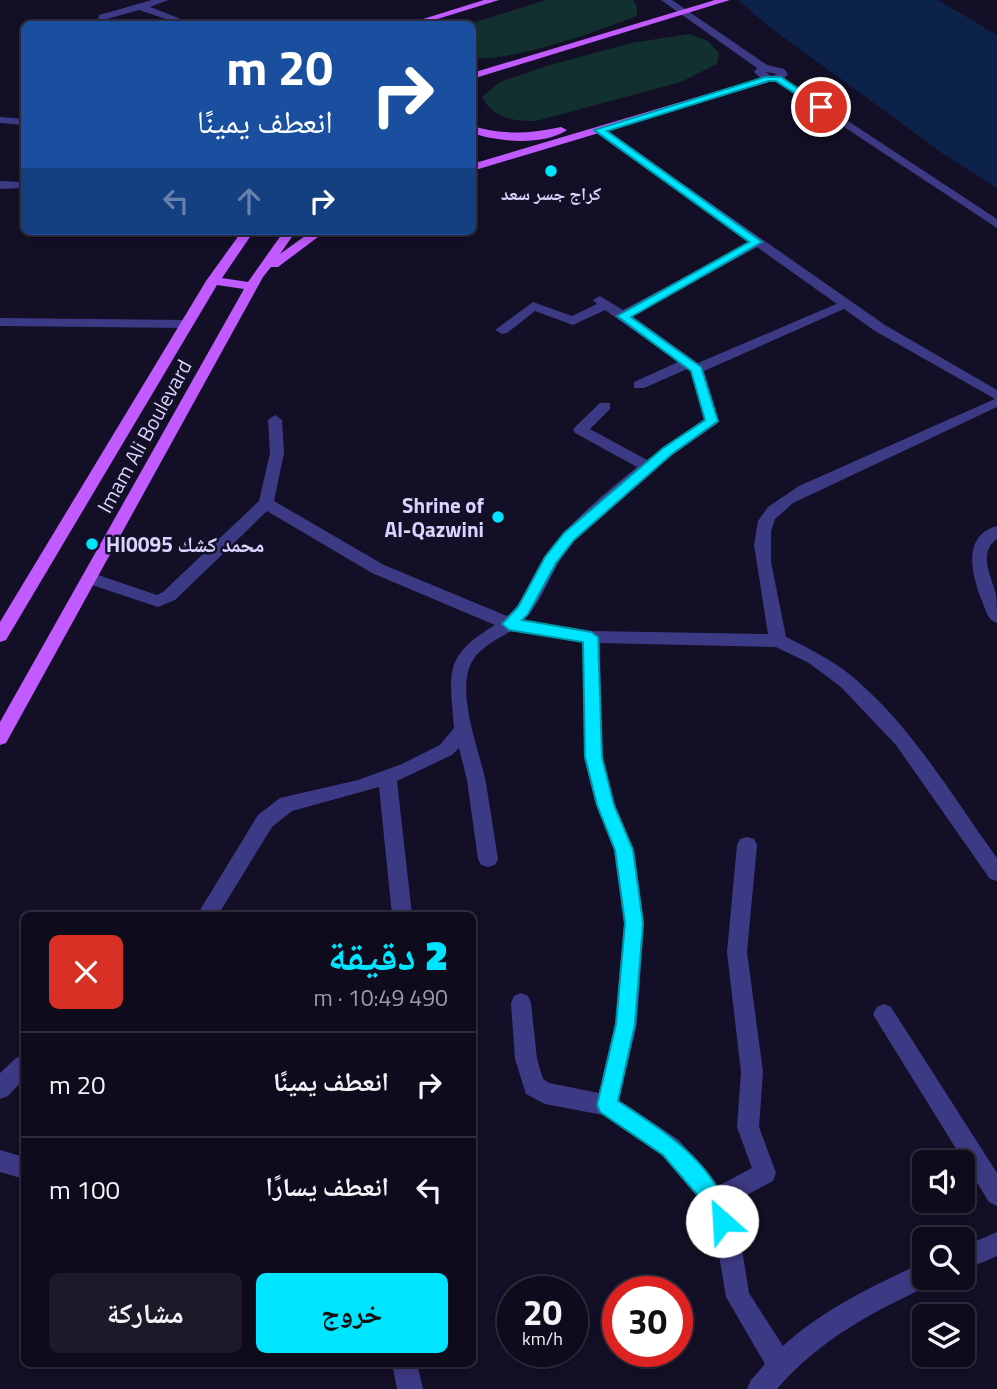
<!DOCTYPE html>
<html lang="ar">
<meta charset="utf-8">
<style>
:root{--surface:#0e0b1c;--page:#1c1929;--text:#f1f3f6;--muted:#9b9ba3;--line:#2e2b3b;--accent:#00e5ff}
body{margin:0;font-family:"Titillium Web","Noto Naskh Arabic",sans-serif;background:var(--page);color:var(--text);direction:rtl;height:100vh;display:flex;flex-direction:column;font-size:26px;white-space:nowrap}
*{box-sizing:border-box;margin:0}
p{font-size:23px;color:var(--muted)}
.icon{flex:none;width:38px;height:38px;fill:none;stroke:currentColor;stroke-width:2;stroke-linecap:round;stroke-linejoin:round}
.map{position:relative;flex:1;overflow:hidden;direction:ltr}
.details{position:absolute;left:21px;top:912px;width:455px;height:455px;display:flex;flex-direction:column;background:var(--surface);border-radius:10px;box-shadow:0 4px 10px #0003,0 0 0 2px var(--line);direction:rtl}
.details>*{flex:none}
.top-card{position:absolute;left:21px;top:21px;width:455px;height:214px;border-radius:10px;box-shadow:0 4px 10px #0003,0 0 0 2px var(--line);direction:rtl;background:#1a4fa0;color:#fff;overflow:hidden}
.tools{position:absolute;left:912px;top:1150px;display:grid;gap:14px}
.tools a{display:grid;place-items:center;width:63px;height:63px;border-radius:10px;background:var(--surface);box-shadow:0 4px 10px #0003,0 0 0 2px var(--line);font-size:35px}
.speed{position:absolute;left:497px;top:1276px;display:flex;gap:14px;font-size:35px;font-weight:700;text-align:center}
.speed>*{display:grid;place-content:center;width:91px;height:91px;border-radius:50%;background:var(--surface);box-shadow:0 4px 10px #0003,0 0 0 2px var(--line);line-height:1}
.speed small{font-size:18px;font-weight:400}
.speed .limit{border:10px solid #d22;background:#fff;color:#111}
.pin{position:absolute;display:grid;place-items:center;width:60px;height:60px;color:#fff;margin:-30px;border:4px solid #fff;border-radius:50%;box-shadow:0 2px 7px #0007}
.me{position:absolute;width:77px;margin:-38px;rotate:334deg;stroke-linejoin:round;filter:drop-shadow(0 0 5px #0008)}
.turn{display:flex;align-items:center;gap:24px;height:147px;padding:0 28px;font-size:32px}
.turn .icon{width:91px;height:91px;stroke-width:2.5}
.turn b{display:block;font-size:49px;line-height:60px}
.lanes{display:flex;align-items:center;height:66px;padding:0 28px;background:#0003;justify-content:center;gap:35px;direction:ltr}
.lanes .off{opacity:.35}
.round{display:grid;place-items:center;flex:none;width:74px;height:74px;border-radius:10px;background:var(--page)}
.overview{display:flex;align-items:center;justify-content:space-between;height:119px;padding:0 28px}
h1{font-size:42px;font-weight:800;line-height:52px;color:var(--accent)}
.cta{display:flex;gap:14px;margin-top:auto;padding:14px 28px}
.cta a{flex:1;height:80px;border-radius:10px;background:var(--accent);color:#111;font-size:28px;font-weight:800;line-height:80px;text-align:center}
.cta a+a{background:var(--page);color:var(--text)}
ul{padding:0;list-style:none}
li{display:flex;align-items:center;gap:21px;height:105px;padding:0 28px;border-top:2px solid var(--line)}
li div{flex:1}
li b{display:block;font-size:26px}
li em{font-style:normal}
.map>svg:first-child{display:block}
.green{fill:#12302f}
.water{fill:#0c2248}
.lines{fill:none;stroke-linecap:round;stroke-linejoin:round}
.minor{fill:#3d3a85;fill-rule:evenodd}
.tertiary{fill:#3d3a85;fill-rule:evenodd}
.primary{fill:#c25bff;fill-rule:evenodd}
.route{fill:#00e5ff;stroke:#0095a6;stroke-width:2}
.poi-dot{fill:#00e5ff;stroke:#130f26;stroke-width:2.5}
.labels{text-anchor:middle;dominant-baseline:central;stroke-width:5;stroke-linejoin:round;paint-order:stroke}
.far-poi-label{font-size:18px;font-weight:bold;fill:#d9d4ff;stroke:#130f26}
.street-label{font-size:21px;fill:#d9d4ff;stroke:#130f26}
.poi-label{font-size:21px;font-weight:bold;fill:#d9d4ff;stroke:#130f26;text-anchor:end}
</style>
<div class="map">
<svg width="997" height="1389" viewBox="0 0 997 1389">
<rect width="100%" height="100%" fill="#130f26"/>
<path class="green" d="M546,0H633L637,6V16C588,34 525,58 473,59L472,24H469Z
M689,34L708,41L719,53L717,64L681,82L536,121C513,121 494,119 482,97L500,82L550,65L631,43Z"/>
<path class="water" d="M738,0H938L997,35V188L945,155L768,26Z"/>
<g class="lines">
<path class="minor" d="M152,0H168L150,7L194,24H181L139,10L107,19V24H97L99,15Z
M0,117L24,119V125L0,123Z
M0,181L24,182V188L0,189Z
M757,238L763,242L761,245L632,316L698,363L841,302L846,301L853,305L704,371L719,421L717,424C665,460 609,498 569,547C551,570 544,599 524,620L591,631L768,634L754,545L758,521L768,507L799,486L997,398V407L793,503L775,519L771,531V562L786,637C810,649 834,661 854,678C913,728 952,796 997,858V881L990,879L896,745L841,687L809,663L776,647L600,643L602,757L614,805L634,850L644,923L637,1024L619,1100L679,1140L718,1186L752,1168L737,1127L741,1072L727,952L737,845L740,839L747,837L754,839L757,845L747,952L763,1072L759,1127L776,1173L773,1181L728,1205L741,1243L749,1293L783,1346C821,1311 869,1288 915,1266L924,1263V1278H935L933,1284C875,1310 819,1340 777,1389H747L751,1380L765,1364L726,1297L717,1243L706,1207L663,1156L603,1115L545,1104L526,1094L515,1059L511,1003L514,996L521,993L528,996L531,1003L537,1059L543,1079L549,1083L599,1093L615,1024L624,923L614,850L596,805L584,757L583,642L511,631C498,639 481,647 473,660C454,690 480,752 486,783C490,808 494,834 498,859L495,865L488,867L481,865L478,859L467,780L459,748L452,755L397,781L412,915H392L379,787L292,811L272,827L218,915H197L258,815L280,798L358,780L402,764L440,745L454,728C450,673 442,657 495,625L372,573L267,511L175,600L158,607L83,582L81,578L89,572L157,595L163,592L259,501L270,453L268,420L275,415L282,420L284,453L274,501L384,565L507,616C527,600 532,573 547,553C572,520 605,493 637,467L575,433L573,430L575,427L600,403H610V409L590,429L647,460L704,419L691,371L687,369L644,388H634V382L678,362L605,310L573,325L535,311L507,333L502,334L495,330L533,302L572,316L597,304L593,300L600,296L623,310Z
M0,318L187,320L194,324L187,328L0,326Z
M997,526V539C977,553 992,577 996,595C997,604 997,614 997,623C987,620 986,610 982,601C972,576 961,536 997,526Z
M884,1004L891,1007L997,1173V1206L989,1202L877,1021L873,1014L877,1007Z
M24,1055V1079L8,1096L0,1099V1073L16,1058Z
M0,1150L24,1157V1179L0,1172Z
M997,1232V1256L962,1271V1247Z
M392,1363H417L423,1389H397Z"/>
<path class="tertiary" d="M661,0H672L767,65L784,69L788,74L784,79L997,219V228L776,82L764,81L754,72L757,68ZM766,72L777,74L771,76Z
M595,128H603L885,325L997,390V400L875,331L595,132Z"/>
<path class="primary" d="M484,0H499L421,24H407Z
M715,0H730L472,79V73Z
M768,76L772,77V81L472,171V164Z
M472,126C503,135 530,134 561,127L567,130C543,146 498,142 472,133Z
M242,231H254L222,278L248,282L284,231H296L280,254L312,231H326L278,267H271L263,277L6,743L0,745V722L244,289L217,285L6,640L0,642V622L206,281Z"/>
</g>
<path class="route" d="M765,77H781L826,107L818,109L776,81H769L607,131L762,242L631,317L701,367L718,421L672,454L574,540L556,563L528,614L522,620L591,632L598,637L602,757L614,805L633,850L643,923L635,1024L618,1101C668,1134 713,1161 733,1221L729,1229L722,1232L714,1229L706,1205L663,1155L600,1112L597,1105L616,1024L625,923L615,850L597,805L585,757L583,642L509,630L502,624L518,607L545,557L564,533L663,448L705,420L691,371L617,316L749,242L594,130Z"/>
<g class="poi-dot">
<circle cx="551" cy="171" r="7"/>
<circle cx="498" cy="517" r="7"/>
<circle cx="92" cy="544" r="7"/>
</g>
<g class="labels">
<g class="far-poi-label">
<text x="551" y="193">كراج جسر سعد</text>
</g>
<g class="street-label">
<text transform="translate(144 436) rotate(-61)">Imam Ali Boulevard</text>
</g>
<g class="poi-label">
<text x="484" y="505">Shrine of<tspan x="484" dy="24">Al-Qazwini</tspan></text>
<text x="106" y="544" text-anchor="start">Hl0095 محمد كشك</text>
</g>
</g>
</svg>
<div class="tools">
<a><svg class="icon" aria-label="sound" viewBox="0 0 24 24"><path d="M4 9h4l5-4v14l-5-4H4zM17 9q2 3 0 6"/></svg></a>
<a><svg class="icon" aria-label="search" viewBox="0 0 24 24"><circle cx="10" cy="10" r="6"/><path d="M15 15l6 6"/></svg></a>
<a><svg class="icon" aria-label="layers" viewBox="0 0 24 24"><path d="M12 4l9 5-9 5-9-5zM3 14l9 5 9-5"/></svg></a>
</div>
<div class="speed"><div>20<small>km/h</small></div><div class="limit">30</div></div>
<div class="pin" style="left:821px;top:107px;background:#d93025"><svg class="icon" aria-label="arrive" viewBox="0 0 24 24"><path d="M6 21V4h12l-3 4 3 4H6"/></svg></div>
<svg class="me" style="left:722px;top:1221px" viewBox="-20 -20 40 40"><circle r="19" fill="#fff"/><path d="M0-13L10 11 0 6-10 11z" fill="#00e5ff"/></svg>
<div class="top-card">
<div class="turn"><svg class="icon" aria-label="right" viewBox="0 0 24 24"><path d="M7 20v-9h11M14 6l5 5-5 5"/></svg><div><b>20 m</b>انعطف يمينًا</div></div>
<div class="lanes"><svg class="icon off" aria-label="left" viewBox="0 0 24 24"><path d="M17 20v-9H6M10 6l-5 5 5 5"/></svg><svg class="icon off" aria-label="ahead" viewBox="0 0 24 24"><path d="M12 20V5M6 11l6-6 6 6"/></svg><svg class="icon" aria-label="right" viewBox="0 0 24 24"><path d="M7 20v-9h11M14 6l5 5-5 5"/></svg></div>
</div>
<section class="details">
<div class="overview"><div><h1>2 دقيقة</h1><p>490 m · 10:49</p></div><a class="round" style="background:#d93025;color:#fff"><svg class="icon" aria-label="close" viewBox="0 0 24 24"><path d="M6 6l12 12M18 6L6 18"/></svg></a></div>
<ul>
<li><svg class="icon" aria-label="right" viewBox="0 0 24 24"><path d="M7 20v-9h11M14 6l5 5-5 5"/></svg><div><b>انعطف يمينًا</b></div><em>20 m</em></li>
<li><svg class="icon" aria-label="left" viewBox="0 0 24 24"><path d="M17 20v-9H6M10 6l-5 5 5 5"/></svg><div><b>انعطف يسارًا</b></div><em>100 m</em></li>
</ul>
<div class="cta"><a>خروج</a><a>مشاركة</a></div>
</section>
</div>
